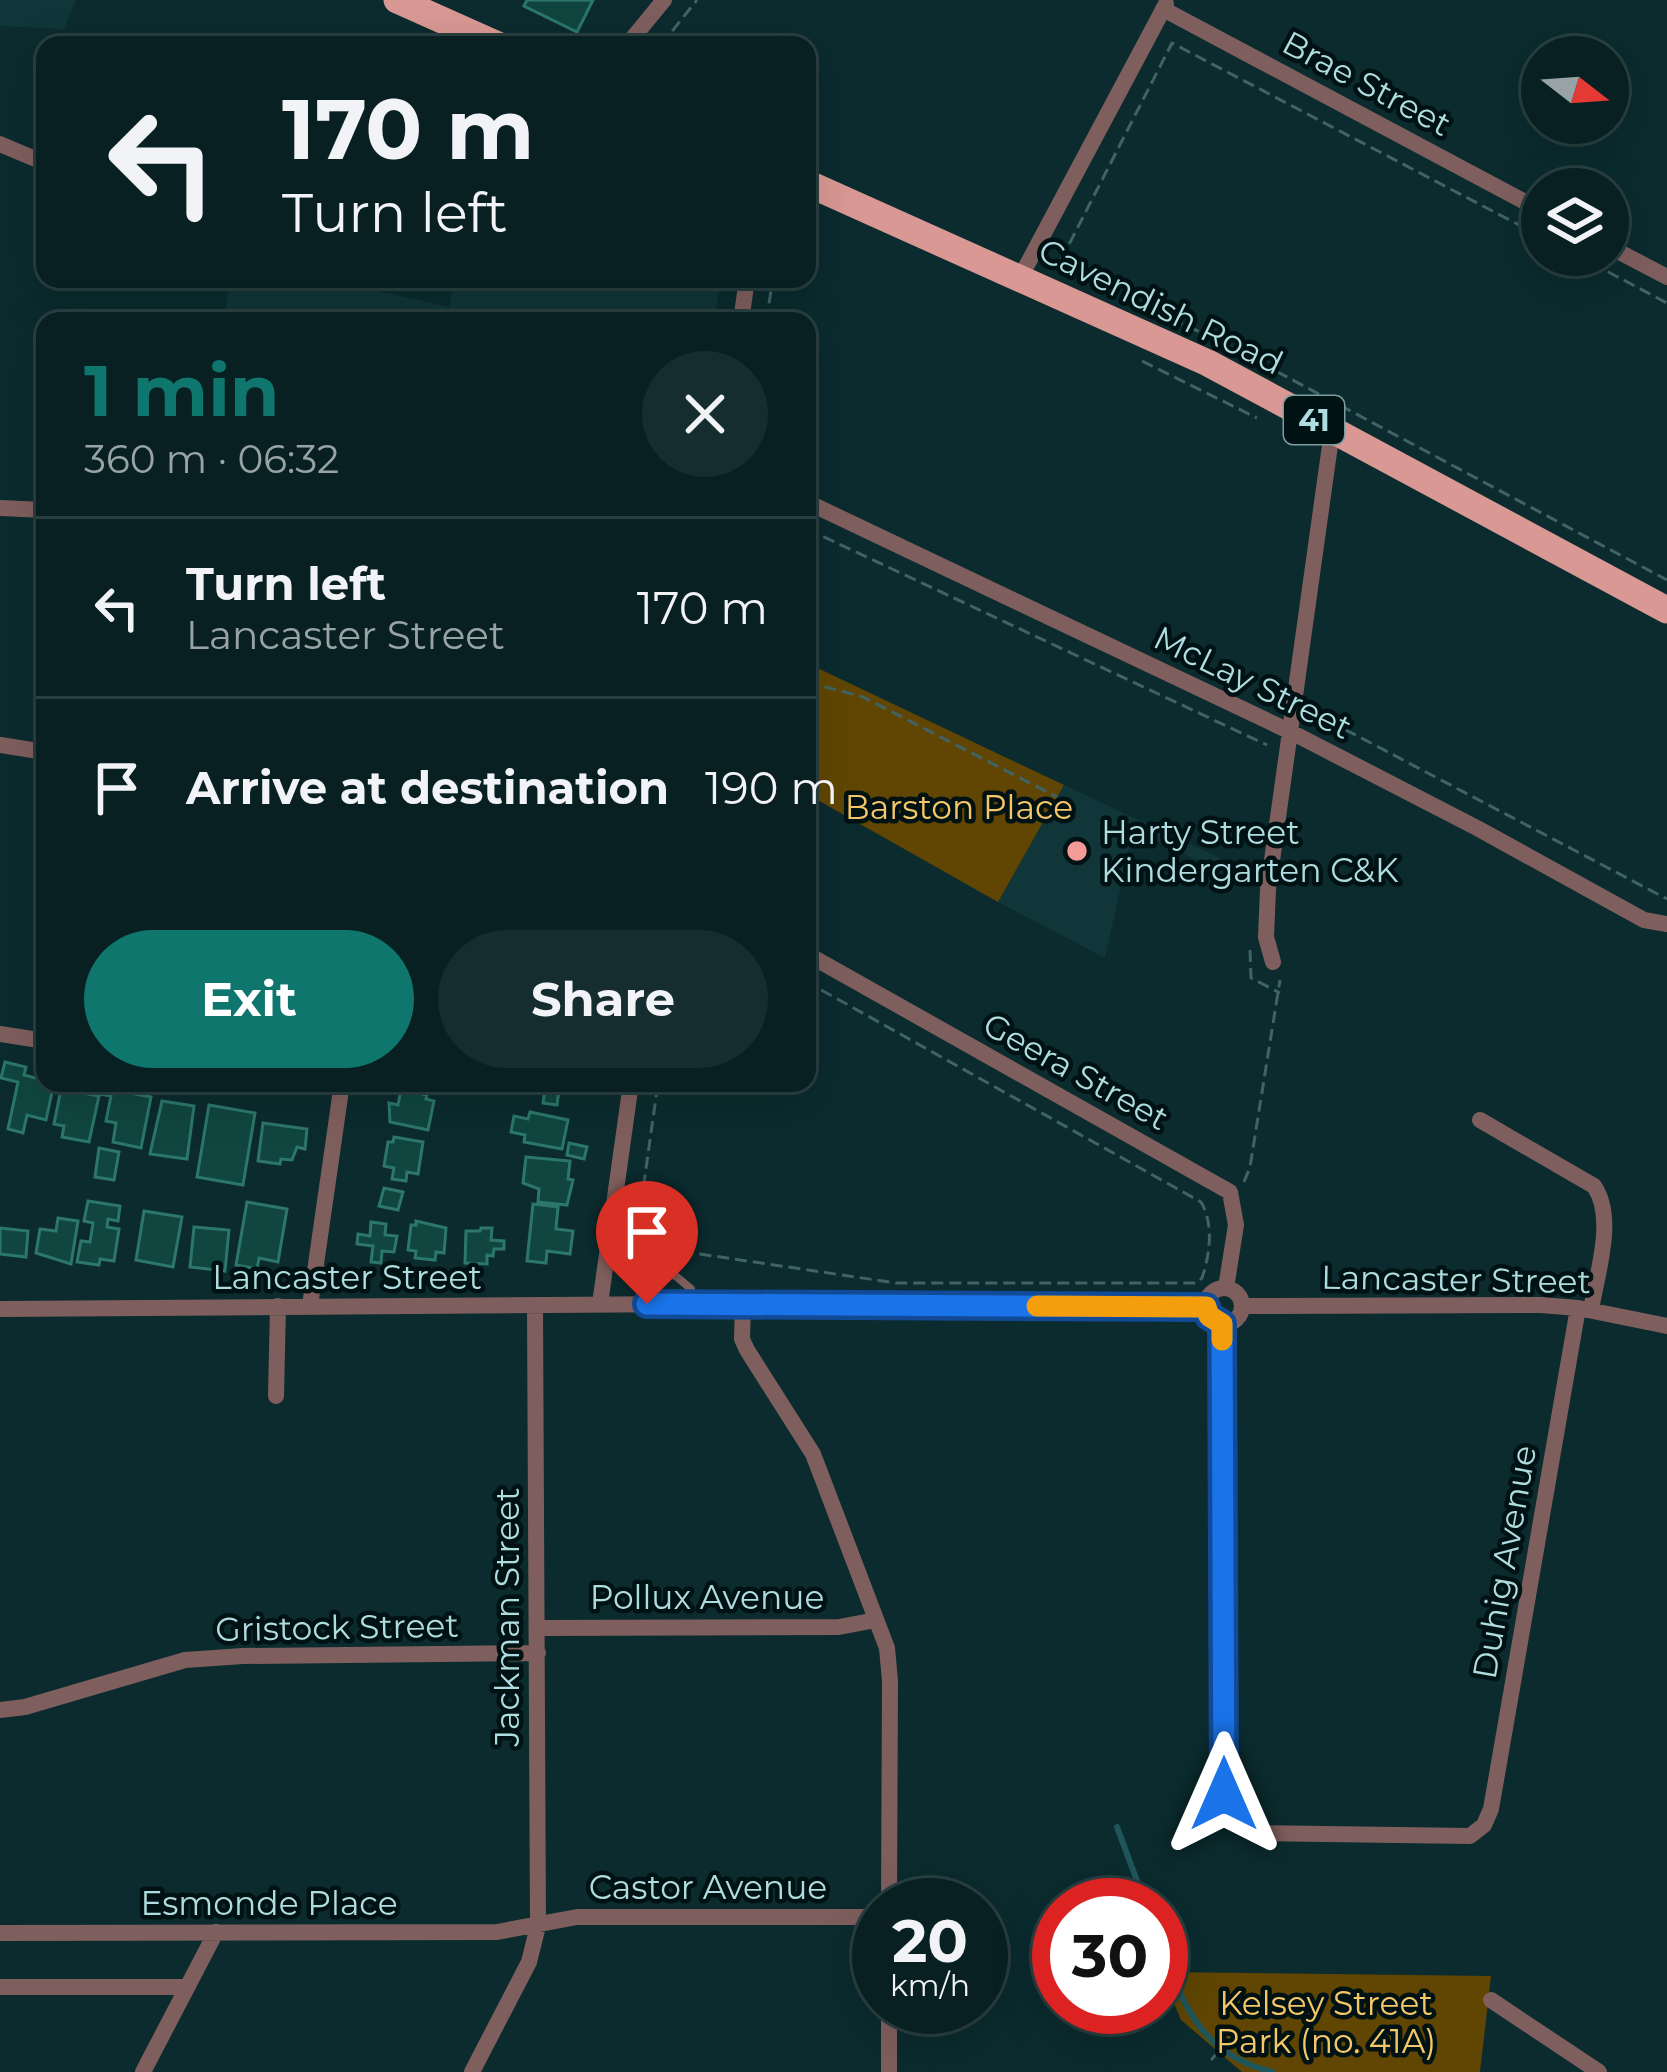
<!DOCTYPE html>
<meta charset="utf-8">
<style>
:root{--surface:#082022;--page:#162d2f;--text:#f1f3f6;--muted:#98a3a5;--line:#293e40;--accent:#0f766e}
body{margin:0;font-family:Montserrat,sans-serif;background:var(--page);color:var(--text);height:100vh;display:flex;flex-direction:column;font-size:45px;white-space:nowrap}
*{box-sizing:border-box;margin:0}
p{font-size:39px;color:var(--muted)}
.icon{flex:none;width:66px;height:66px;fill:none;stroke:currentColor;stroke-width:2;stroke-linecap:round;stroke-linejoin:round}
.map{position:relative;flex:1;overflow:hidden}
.panel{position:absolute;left:36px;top:312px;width:780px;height:780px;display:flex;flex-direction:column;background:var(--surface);border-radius:24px;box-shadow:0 12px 48px #0002,0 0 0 3px var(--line)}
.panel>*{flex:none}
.top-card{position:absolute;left:36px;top:36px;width:780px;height:252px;border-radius:24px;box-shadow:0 12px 48px #0002,0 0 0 3px var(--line);background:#082022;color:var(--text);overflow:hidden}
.needle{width:78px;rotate:107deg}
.tools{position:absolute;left:1521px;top:36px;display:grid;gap:24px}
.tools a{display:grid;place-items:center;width:108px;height:108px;border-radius:50%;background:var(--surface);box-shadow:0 12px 48px #0002,0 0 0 3px var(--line);font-size:60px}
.speed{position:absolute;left:852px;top:1878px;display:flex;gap:24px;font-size:60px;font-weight:700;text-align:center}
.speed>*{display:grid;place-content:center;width:156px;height:156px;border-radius:50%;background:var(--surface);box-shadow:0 12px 48px #0002,0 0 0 3px var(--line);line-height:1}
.speed small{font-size:30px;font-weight:400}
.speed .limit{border:18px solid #d22;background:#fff;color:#111}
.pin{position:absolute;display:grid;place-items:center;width:102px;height:102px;color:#fff;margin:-123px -51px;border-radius:50% 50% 50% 0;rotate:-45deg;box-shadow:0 0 12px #0007}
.pin .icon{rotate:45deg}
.me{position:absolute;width:132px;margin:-66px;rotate:0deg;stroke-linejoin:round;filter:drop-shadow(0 0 9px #0008)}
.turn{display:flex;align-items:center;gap:42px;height:252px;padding:0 48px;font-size:54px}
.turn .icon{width:156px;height:156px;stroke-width:2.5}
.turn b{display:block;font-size:84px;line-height:102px}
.round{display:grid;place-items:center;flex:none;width:126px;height:126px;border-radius:63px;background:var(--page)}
.headline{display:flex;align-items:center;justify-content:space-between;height:204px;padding:0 48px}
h1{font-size:72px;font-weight:700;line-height:90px;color:var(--accent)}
.primary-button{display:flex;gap:24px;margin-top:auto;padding:24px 48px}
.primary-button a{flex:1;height:138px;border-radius:72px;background:var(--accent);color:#fff;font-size:48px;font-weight:700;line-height:138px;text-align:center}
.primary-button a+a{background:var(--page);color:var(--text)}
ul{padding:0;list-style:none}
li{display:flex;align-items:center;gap:36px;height:180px;padding:0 48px;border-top:3px solid var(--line)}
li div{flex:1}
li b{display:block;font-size:45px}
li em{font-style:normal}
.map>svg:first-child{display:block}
.built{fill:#113639}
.green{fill:#604602}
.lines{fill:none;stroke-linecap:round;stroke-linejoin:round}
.stream{stroke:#1f565b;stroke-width:6}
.building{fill:#10463f;stroke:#2c766c;stroke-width:3}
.path{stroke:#3f6366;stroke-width:3;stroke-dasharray:12 6;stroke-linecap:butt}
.service{stroke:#7f5f5d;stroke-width:8}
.minor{stroke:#7f5f5d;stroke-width:16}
.primary{stroke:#d99894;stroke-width:27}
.route-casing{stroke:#114b97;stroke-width:30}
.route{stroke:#1a73e8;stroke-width:21}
.slow{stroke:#f59e0b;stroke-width:21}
.poi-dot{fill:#f59b97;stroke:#001214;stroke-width:4.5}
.labels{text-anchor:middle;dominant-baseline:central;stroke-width:9;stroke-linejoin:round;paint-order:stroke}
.shield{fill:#001214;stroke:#7a9fa3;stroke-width:3}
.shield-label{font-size:30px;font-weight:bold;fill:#afdce0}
.street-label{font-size:33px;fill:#afdce0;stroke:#001214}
.park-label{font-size:33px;fill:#f6c767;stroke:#001214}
.poi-label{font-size:33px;fill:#afdce0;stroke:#001214;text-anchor:start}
</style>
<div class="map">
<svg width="1667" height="2072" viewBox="0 0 1667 2072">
<rect width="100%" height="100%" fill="#0b2b2e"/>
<path class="built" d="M0,0H76L64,29L0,26Z
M230,279H323L449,307L454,279H721L714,321H224Z
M1064,785L1252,873L1250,885L1133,830L1105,958L998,902Z"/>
<path class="green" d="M807,663L1064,785L998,902L807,794Z
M1161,1972L1491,1976L1480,2072H1242L1181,2020Z"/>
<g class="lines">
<path class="stream" d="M1117,1827L1146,1905
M1161,1947C1183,2007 1204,2056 1273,2072"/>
</g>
<path class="building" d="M527,0H593L577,32L524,6Z
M5,1062L26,1067L24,1075L54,1083L46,1120L27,1115L23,1133L8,1129L18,1082L1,1078Z
M103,1083H126L125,1092L151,1097L141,1148L113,1142L116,1123L106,1121L111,1096L100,1094Z
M514,1083H586L585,1091L559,1090L557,1105L543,1103L545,1089H513Z
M61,1089L99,1096L89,1142L62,1137L64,1126L54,1124Z
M401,1089L427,1095L426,1099L434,1101L428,1130L390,1122L389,1103L398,1105Z
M162,1101L194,1106L187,1159L150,1154Z
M209,1105L255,1113L243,1185L197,1177Z
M530,1112L568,1120L562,1149L524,1142L525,1135L511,1132L514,1116L528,1119Z
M263,1123L307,1129L305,1149L297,1147L292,1160L281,1159L280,1164L258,1161Z
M394,1137L423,1142L418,1174L407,1172L406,1181L392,1179L394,1168L384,1166L388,1142H393Z
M569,1143L587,1147L584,1159L567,1155Z
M99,1148L119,1152L114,1180L95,1177Z
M526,1157L570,1161L568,1179L573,1180L567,1205L538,1202L539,1189L523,1183Z
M384,1188L403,1192L398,1210L379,1206Z
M88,1201L120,1206L118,1221L108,1219L107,1227L119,1229L114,1261L100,1259L99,1265L77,1262L81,1241L90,1242L93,1223L84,1221Z
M247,1202L287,1209L278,1262L259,1258L257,1269L236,1265Z
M533,1204L558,1207L556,1229L573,1231L570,1254L547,1251L546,1263L527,1261Z
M144,1211L182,1217L173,1267L136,1260Z
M58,1218L78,1221L71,1264L36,1253L40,1229L56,1231Z
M416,1221L446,1228L444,1253L436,1252L435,1260L415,1258L416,1251L408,1250L411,1225H416Z
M371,1222L386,1224L385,1235L397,1236L394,1252L382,1251L381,1263L371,1262L373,1246L357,1244L358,1234L370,1236Z
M194,1227L229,1230L225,1271L190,1267Z
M0,1228L28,1231L26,1257L0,1254Z
M481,1228H492L491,1240L504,1241V1249H494L493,1256L487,1255V1264L465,1263L466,1231H480Z"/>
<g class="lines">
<path class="path" d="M661,45L697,0
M1576,255L1667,303
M766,321L773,279
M1215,339L1058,266L1172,43L1542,237
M1229,346L1667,580
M1142,361L1257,418
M807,529L1267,745
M807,682L863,697L1057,797
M1312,716L1329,721L1667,899
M1250,950L1251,978L1280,993
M1244,1182L1250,1167L1280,980
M636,1240L658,1083
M646,1246L896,1283H1197L1202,1278C1210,1254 1214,1224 1201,1202L807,982
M1211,2060L1232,2037"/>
<path class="service" d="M610,1244L677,1277L691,1289L693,1300"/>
<path class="minor" d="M1163,9L1542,211
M627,45L664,0
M0,144L45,163
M1608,246L1667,277
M1020,278L1166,4
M741,321L747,279
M807,502L1291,732L1477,828L1644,920L1667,924
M0,508L45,510
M0,745L45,752
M807,954L1230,1192L1236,1225L1226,1288
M1273,962L1266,937L1268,889L1332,431
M0,1034L45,1041
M1480,1120L1594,1186C1616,1218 1597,1273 1591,1310
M1206 1306a18 18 0 1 1 36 0a18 18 0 1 1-36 0Z
M600,1304L631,1083
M743,1304L742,1339L747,1350L813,1454L887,1648L890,1681L889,1905
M310,1306L342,1083
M1242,1306L1541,1305L1578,1308L1667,1326
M0,1309L693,1304L1206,1307
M1222,1324L1224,1794L1241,1824L1258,1833L1470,1836L1484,1825L1491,1809L1578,1308
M276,1396L278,1306
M538,1628L839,1627L876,1620
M0,1710L25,1707L185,1660L243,1656L538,1653
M0,1933L497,1932L577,1917H879
M0,1987H187
M1491,2000L1599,2072
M889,2007V2072
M143,2072L216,1932
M472,2072L529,1962L538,1926L535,1307"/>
<path class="primary" d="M397,0L498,45
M807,183L1208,363L1667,610"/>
</g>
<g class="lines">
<g class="route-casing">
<path id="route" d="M647,1304L1206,1307L1209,1316L1222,1324L1224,1794"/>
</g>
<use href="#route" class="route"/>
<path class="slow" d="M1037,1306L1206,1307L1209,1316L1222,1324V1340"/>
</g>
<circle class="poi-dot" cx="1077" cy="851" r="12"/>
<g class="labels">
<rect class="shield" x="1284" y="396" width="60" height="48" rx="9"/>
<g class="shield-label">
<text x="1314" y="420">41</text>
</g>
<g class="street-label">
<text transform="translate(1367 83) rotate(28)">Brae Street</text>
<text transform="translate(1161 306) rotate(26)">Cavendish Road</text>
<text transform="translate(1253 682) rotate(26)">McLay Street</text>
<text transform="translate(1076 1071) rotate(29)">Geera Street</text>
<text x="347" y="1277">Lancaster Street</text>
<text transform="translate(1456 1279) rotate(1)">Lancaster Street</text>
<text transform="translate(1504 1562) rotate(-80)">Duhig Avenue</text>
<text x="707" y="1597">Pollux Avenue</text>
<text transform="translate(507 1617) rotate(-90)">Jackman Street</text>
<text transform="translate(337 1627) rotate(-1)">Gristock Street</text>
<text x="708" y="1887">Castor Avenue</text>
<text x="269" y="1903">Esmonde Place</text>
</g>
<g class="park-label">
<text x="959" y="807">Barston Place</text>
<text x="1326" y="2003">Kelsey Street<tspan x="1326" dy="38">Park (no. 41A)</tspan></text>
</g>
<g class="poi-label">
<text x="1101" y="832">Harty Street<tspan x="1101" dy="38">Kindergarten C&amp;K</tspan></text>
</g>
</g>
</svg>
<div class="tools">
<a><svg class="needle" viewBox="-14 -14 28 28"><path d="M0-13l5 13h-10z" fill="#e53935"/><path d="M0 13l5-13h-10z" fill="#98a3a5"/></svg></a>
<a><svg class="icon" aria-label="layers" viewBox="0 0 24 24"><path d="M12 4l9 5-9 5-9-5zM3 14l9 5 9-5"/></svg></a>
</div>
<div class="speed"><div>20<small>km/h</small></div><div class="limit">30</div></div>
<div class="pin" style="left:647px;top:1304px;background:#d93025"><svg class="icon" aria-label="arrive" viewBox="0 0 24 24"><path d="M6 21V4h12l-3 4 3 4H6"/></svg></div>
<svg class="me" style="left:1224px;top:1794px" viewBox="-20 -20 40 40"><path d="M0-17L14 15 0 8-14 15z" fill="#1a73e8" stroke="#fff" stroke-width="4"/></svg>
<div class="top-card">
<div class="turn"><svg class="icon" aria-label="left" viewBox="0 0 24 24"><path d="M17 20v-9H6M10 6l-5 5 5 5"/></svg><div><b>170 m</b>Turn left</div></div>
</div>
<section class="panel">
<div class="headline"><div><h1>1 min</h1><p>360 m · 06:32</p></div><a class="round"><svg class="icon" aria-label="close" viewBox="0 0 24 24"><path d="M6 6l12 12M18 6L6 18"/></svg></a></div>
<ul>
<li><svg class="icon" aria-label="left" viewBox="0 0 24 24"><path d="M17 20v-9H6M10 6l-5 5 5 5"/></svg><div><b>Turn left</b><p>Lancaster Street</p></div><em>170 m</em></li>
<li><svg class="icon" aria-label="arrive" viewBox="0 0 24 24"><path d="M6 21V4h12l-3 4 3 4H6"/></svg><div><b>Arrive at destination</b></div><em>190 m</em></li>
</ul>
<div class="primary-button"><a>Exit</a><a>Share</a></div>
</section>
</div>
